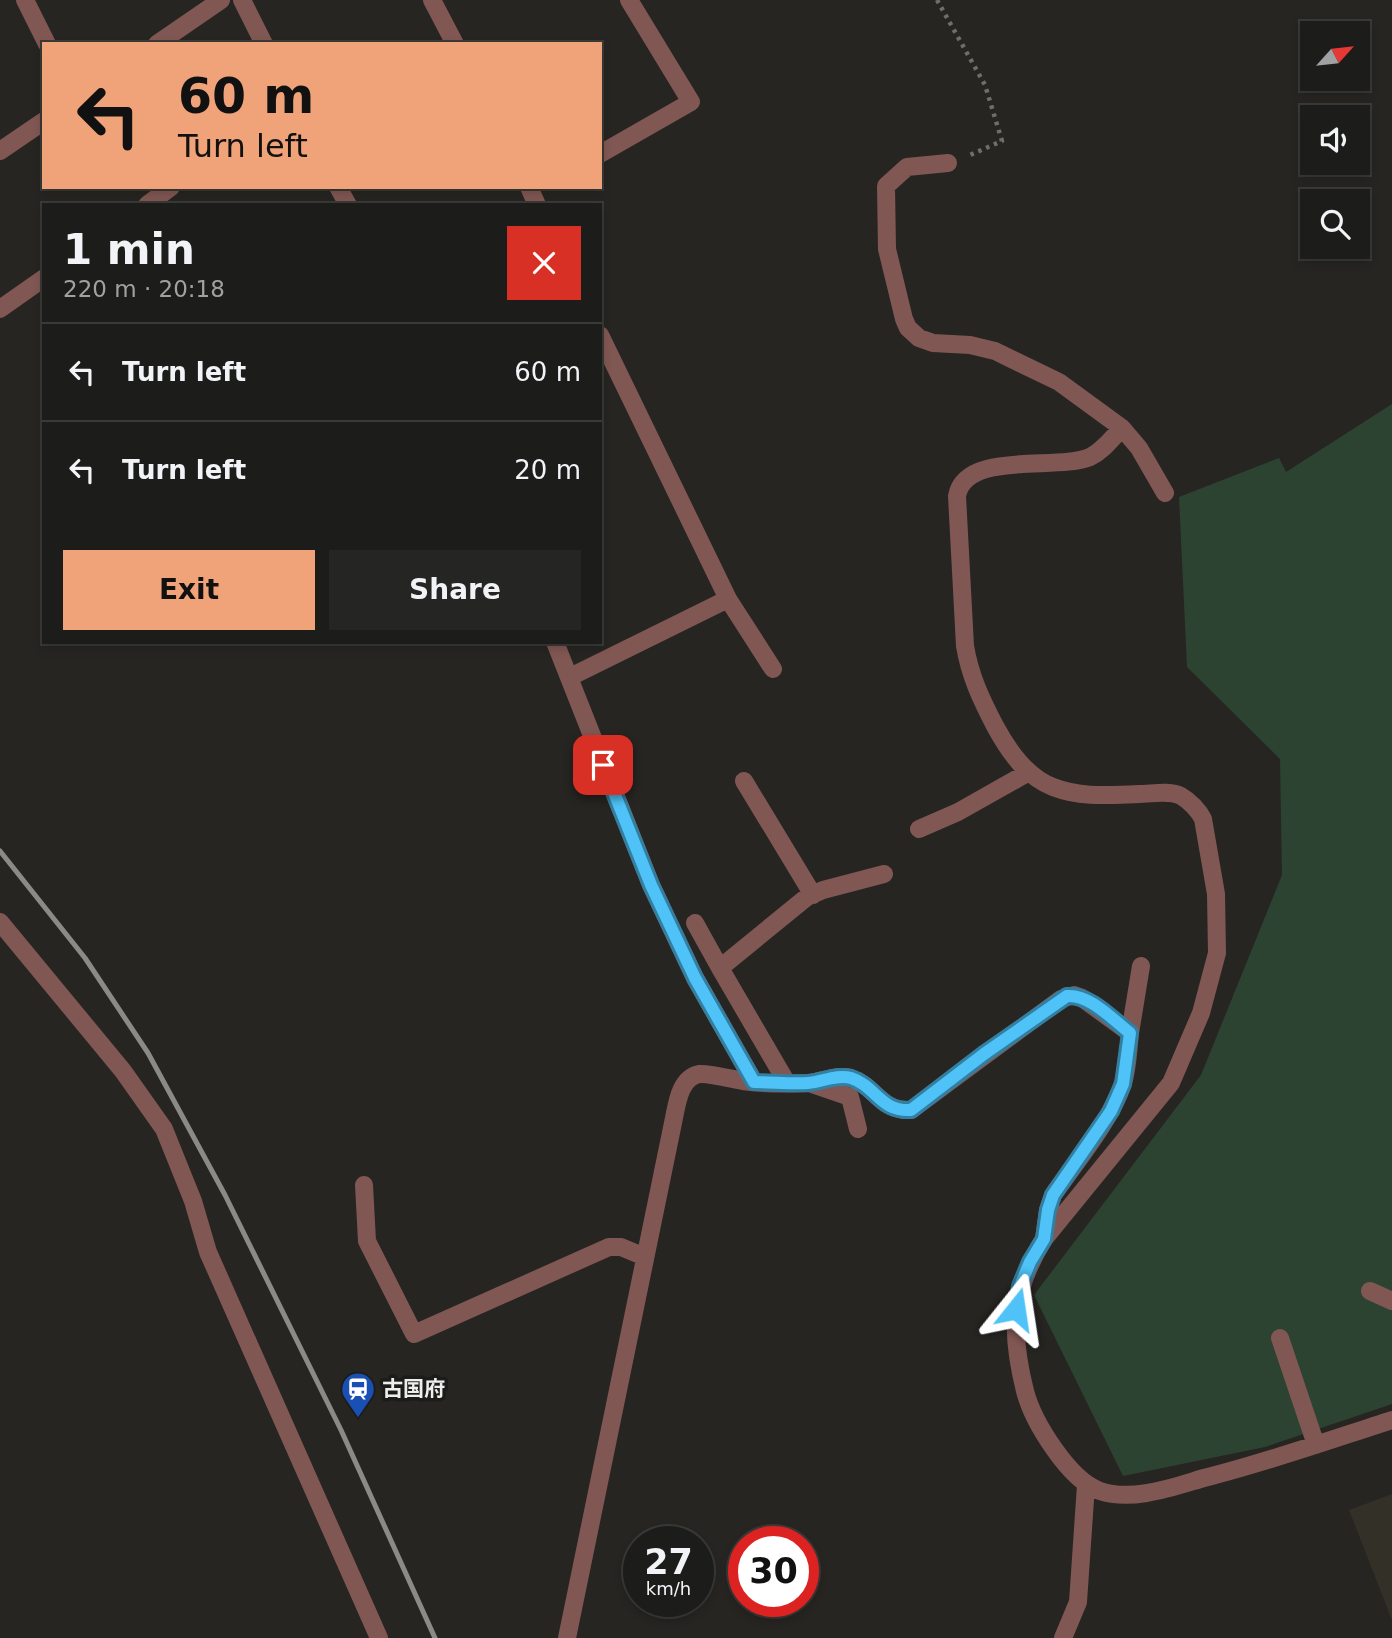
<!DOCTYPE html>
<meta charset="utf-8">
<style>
:root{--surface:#1c1c1a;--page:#252523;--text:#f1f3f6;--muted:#a0a1a2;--line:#3a3a39;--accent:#f0a279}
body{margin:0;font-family:"DejaVu Sans","Noto Sans JP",sans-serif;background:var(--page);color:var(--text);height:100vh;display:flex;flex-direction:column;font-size:26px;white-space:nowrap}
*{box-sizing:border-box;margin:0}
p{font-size:23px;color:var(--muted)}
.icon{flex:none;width:38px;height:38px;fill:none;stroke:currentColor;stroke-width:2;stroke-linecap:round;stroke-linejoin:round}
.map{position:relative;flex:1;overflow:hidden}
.details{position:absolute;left:42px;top:203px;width:560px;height:441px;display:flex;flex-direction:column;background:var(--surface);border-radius:0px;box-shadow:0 4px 10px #0003,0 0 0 2px var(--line)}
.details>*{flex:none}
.top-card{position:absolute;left:42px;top:42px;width:560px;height:147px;border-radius:0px;box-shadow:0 4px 10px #0003,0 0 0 2px var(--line);background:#f0a279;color:#111;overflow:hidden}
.needle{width:46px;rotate:63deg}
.tools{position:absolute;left:1300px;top:21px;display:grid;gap:14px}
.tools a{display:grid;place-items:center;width:70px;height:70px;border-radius:0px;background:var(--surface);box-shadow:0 4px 10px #0003,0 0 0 2px var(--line);font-size:35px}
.speed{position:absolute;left:623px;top:1526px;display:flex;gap:14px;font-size:35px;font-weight:700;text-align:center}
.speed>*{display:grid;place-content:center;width:91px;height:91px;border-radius:50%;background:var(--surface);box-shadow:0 4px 10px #0003,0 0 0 2px var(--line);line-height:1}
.speed small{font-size:18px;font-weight:400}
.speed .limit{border:10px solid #d22;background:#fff;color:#111}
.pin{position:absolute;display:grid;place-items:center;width:60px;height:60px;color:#fff;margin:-30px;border-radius:14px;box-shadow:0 4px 10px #0006}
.me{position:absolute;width:77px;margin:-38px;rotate:15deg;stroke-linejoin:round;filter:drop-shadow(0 0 5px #0008)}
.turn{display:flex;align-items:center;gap:24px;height:147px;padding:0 21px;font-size:32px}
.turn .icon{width:91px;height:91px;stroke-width:2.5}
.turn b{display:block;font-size:49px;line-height:60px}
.round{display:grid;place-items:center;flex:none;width:74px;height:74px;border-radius:0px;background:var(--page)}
.summary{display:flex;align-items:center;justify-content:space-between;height:119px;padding:0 21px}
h1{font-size:42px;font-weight:800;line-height:52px}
.action{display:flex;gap:14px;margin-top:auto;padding:14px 21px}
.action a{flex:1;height:80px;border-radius:0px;background:var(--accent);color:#111;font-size:28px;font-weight:800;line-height:80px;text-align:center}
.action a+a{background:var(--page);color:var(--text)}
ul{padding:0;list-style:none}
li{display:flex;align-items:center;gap:21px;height:98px;padding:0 21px;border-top:2px solid var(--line)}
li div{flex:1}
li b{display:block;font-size:26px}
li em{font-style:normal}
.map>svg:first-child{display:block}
.built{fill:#333028}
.green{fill:#2d4332}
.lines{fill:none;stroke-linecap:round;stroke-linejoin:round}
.path{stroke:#6e6e6b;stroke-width:4.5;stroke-dasharray:3.5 5;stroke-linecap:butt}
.minor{stroke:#815753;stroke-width:18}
.rail{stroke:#8a8a87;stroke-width:5}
.route-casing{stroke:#337fa1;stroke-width:18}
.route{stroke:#4fc3f7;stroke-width:12}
.labels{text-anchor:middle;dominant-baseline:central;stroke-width:7;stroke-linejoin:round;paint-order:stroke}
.poi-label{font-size:21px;font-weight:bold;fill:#eeeeec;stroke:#1c1c19;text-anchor:start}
</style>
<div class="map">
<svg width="1392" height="1638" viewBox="0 0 1392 1638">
<rect width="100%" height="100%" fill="#262522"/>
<path class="built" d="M1392,1494V1620L1349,1510Z"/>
<path class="green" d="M1392,404V1404L1265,1447L1123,1476L1034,1295L1201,1075L1282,875L1280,759L1187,667L1179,497L1279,458L1286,472Z"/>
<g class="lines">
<path class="path" d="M937,0L985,85L1002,141L970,155"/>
<path class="minor" d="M25,0L47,44
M242,0L264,44
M432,0L455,44
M157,44L221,0
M0,151L44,121
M600,154L691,102L629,0
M948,163L907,167L886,186L887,249L904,319L908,328L919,338L933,343L970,345L995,351L1059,382L1122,428L1139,448L1165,493
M338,187L348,205
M529,187L537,205
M147,205L171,187
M0,309L44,278
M1122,428C1112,438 1103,451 1090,457C1058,471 965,450 957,496L965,646C970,676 981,699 995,726C1008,750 1026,777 1053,787C1081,798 1110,795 1139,794C1152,794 1169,790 1181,796C1190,801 1199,811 1203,819L1216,894L1217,953L1201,1013L1171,1083L1044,1239C1011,1292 1010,1331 1025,1391C1033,1422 1069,1480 1100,1491C1132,1502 1173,1487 1204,1478C1268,1462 1330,1440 1392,1420
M728,599L773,669
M555,642L651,885L695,978L754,1082
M570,677L728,599L600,335
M744,781L813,895
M919,829L958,812L1029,772
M0,922L123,1071L164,1129L193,1201L208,1252L379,1638
M695,923L720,968
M1130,1033L1141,966
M787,1083L720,968L807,897L823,890L884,874
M809,1083L850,1097L858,1129
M364,1185L367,1241L414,1334L609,1247H621L645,1257
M1370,1291L1392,1301
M1280,1338L1316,1445
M567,1638L674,1118C677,1103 680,1078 699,1074C709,1073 732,1079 743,1081C763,1084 787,1084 808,1083C822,1082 837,1074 851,1078C876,1086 880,1112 911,1110L1061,999L1074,995L1082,998L1130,1033C1128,1050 1128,1067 1123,1083C1112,1119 1075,1163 1053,1195L1048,1210L1044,1239
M1063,1638L1078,1602L1086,1485"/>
<path class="rail" d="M0,851L85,958L148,1053L225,1195L341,1430L435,1638"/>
</g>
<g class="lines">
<g class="route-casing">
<path id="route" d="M603,765L651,885L695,978L754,1082C772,1082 791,1084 808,1083C822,1082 837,1074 851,1078C876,1086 880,1112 911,1110L984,1054L1067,996C1090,994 1113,1020 1130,1033L1123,1084L1111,1111L1053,1195L1048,1210L1044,1239L1030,1262L1020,1286L1016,1309"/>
</g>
<use href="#route" class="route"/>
</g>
<defs>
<g id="station-pin" transform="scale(1.75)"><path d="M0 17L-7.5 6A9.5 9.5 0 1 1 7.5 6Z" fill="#1a4fb4" stroke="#1c1c19"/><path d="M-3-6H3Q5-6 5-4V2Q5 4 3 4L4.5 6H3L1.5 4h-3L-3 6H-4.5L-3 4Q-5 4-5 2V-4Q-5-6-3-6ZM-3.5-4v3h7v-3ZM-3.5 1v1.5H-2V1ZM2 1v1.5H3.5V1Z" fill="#fff"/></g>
</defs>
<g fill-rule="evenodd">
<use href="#station-pin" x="358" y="1389"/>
</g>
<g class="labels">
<g class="poi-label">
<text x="382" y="1389">古国府</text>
</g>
</g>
</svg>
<div class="tools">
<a><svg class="needle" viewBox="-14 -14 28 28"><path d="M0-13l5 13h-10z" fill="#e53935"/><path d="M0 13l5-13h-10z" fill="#a0a1a2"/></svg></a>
<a><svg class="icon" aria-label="sound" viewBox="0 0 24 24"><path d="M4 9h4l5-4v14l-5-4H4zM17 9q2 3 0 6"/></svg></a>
<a><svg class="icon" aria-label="search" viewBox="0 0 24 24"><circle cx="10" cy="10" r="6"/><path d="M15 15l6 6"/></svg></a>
</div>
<div class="speed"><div>27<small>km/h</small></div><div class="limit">30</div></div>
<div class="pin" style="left:603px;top:765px;background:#d93025"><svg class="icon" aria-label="arrive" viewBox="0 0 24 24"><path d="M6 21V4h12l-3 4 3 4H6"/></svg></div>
<svg class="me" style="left:1016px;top:1309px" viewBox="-20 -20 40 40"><path d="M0-17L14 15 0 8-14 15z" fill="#4fc3f7" stroke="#fff" stroke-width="4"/></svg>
<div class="top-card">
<div class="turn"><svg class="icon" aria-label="left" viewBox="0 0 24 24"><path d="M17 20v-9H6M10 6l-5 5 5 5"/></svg><div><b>60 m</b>Turn left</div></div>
</div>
<section class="details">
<div class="summary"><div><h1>1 min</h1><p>220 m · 20:18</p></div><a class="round" style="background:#d93025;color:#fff"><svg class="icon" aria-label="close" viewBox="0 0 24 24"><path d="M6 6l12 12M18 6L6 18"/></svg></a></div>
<ul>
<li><svg class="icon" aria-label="left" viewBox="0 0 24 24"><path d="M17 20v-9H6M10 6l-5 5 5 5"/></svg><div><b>Turn left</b></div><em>60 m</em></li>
<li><svg class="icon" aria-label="left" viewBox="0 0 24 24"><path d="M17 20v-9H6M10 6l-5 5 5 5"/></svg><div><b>Turn left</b></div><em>20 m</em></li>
</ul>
<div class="action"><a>Exit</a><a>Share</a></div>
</section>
</div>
